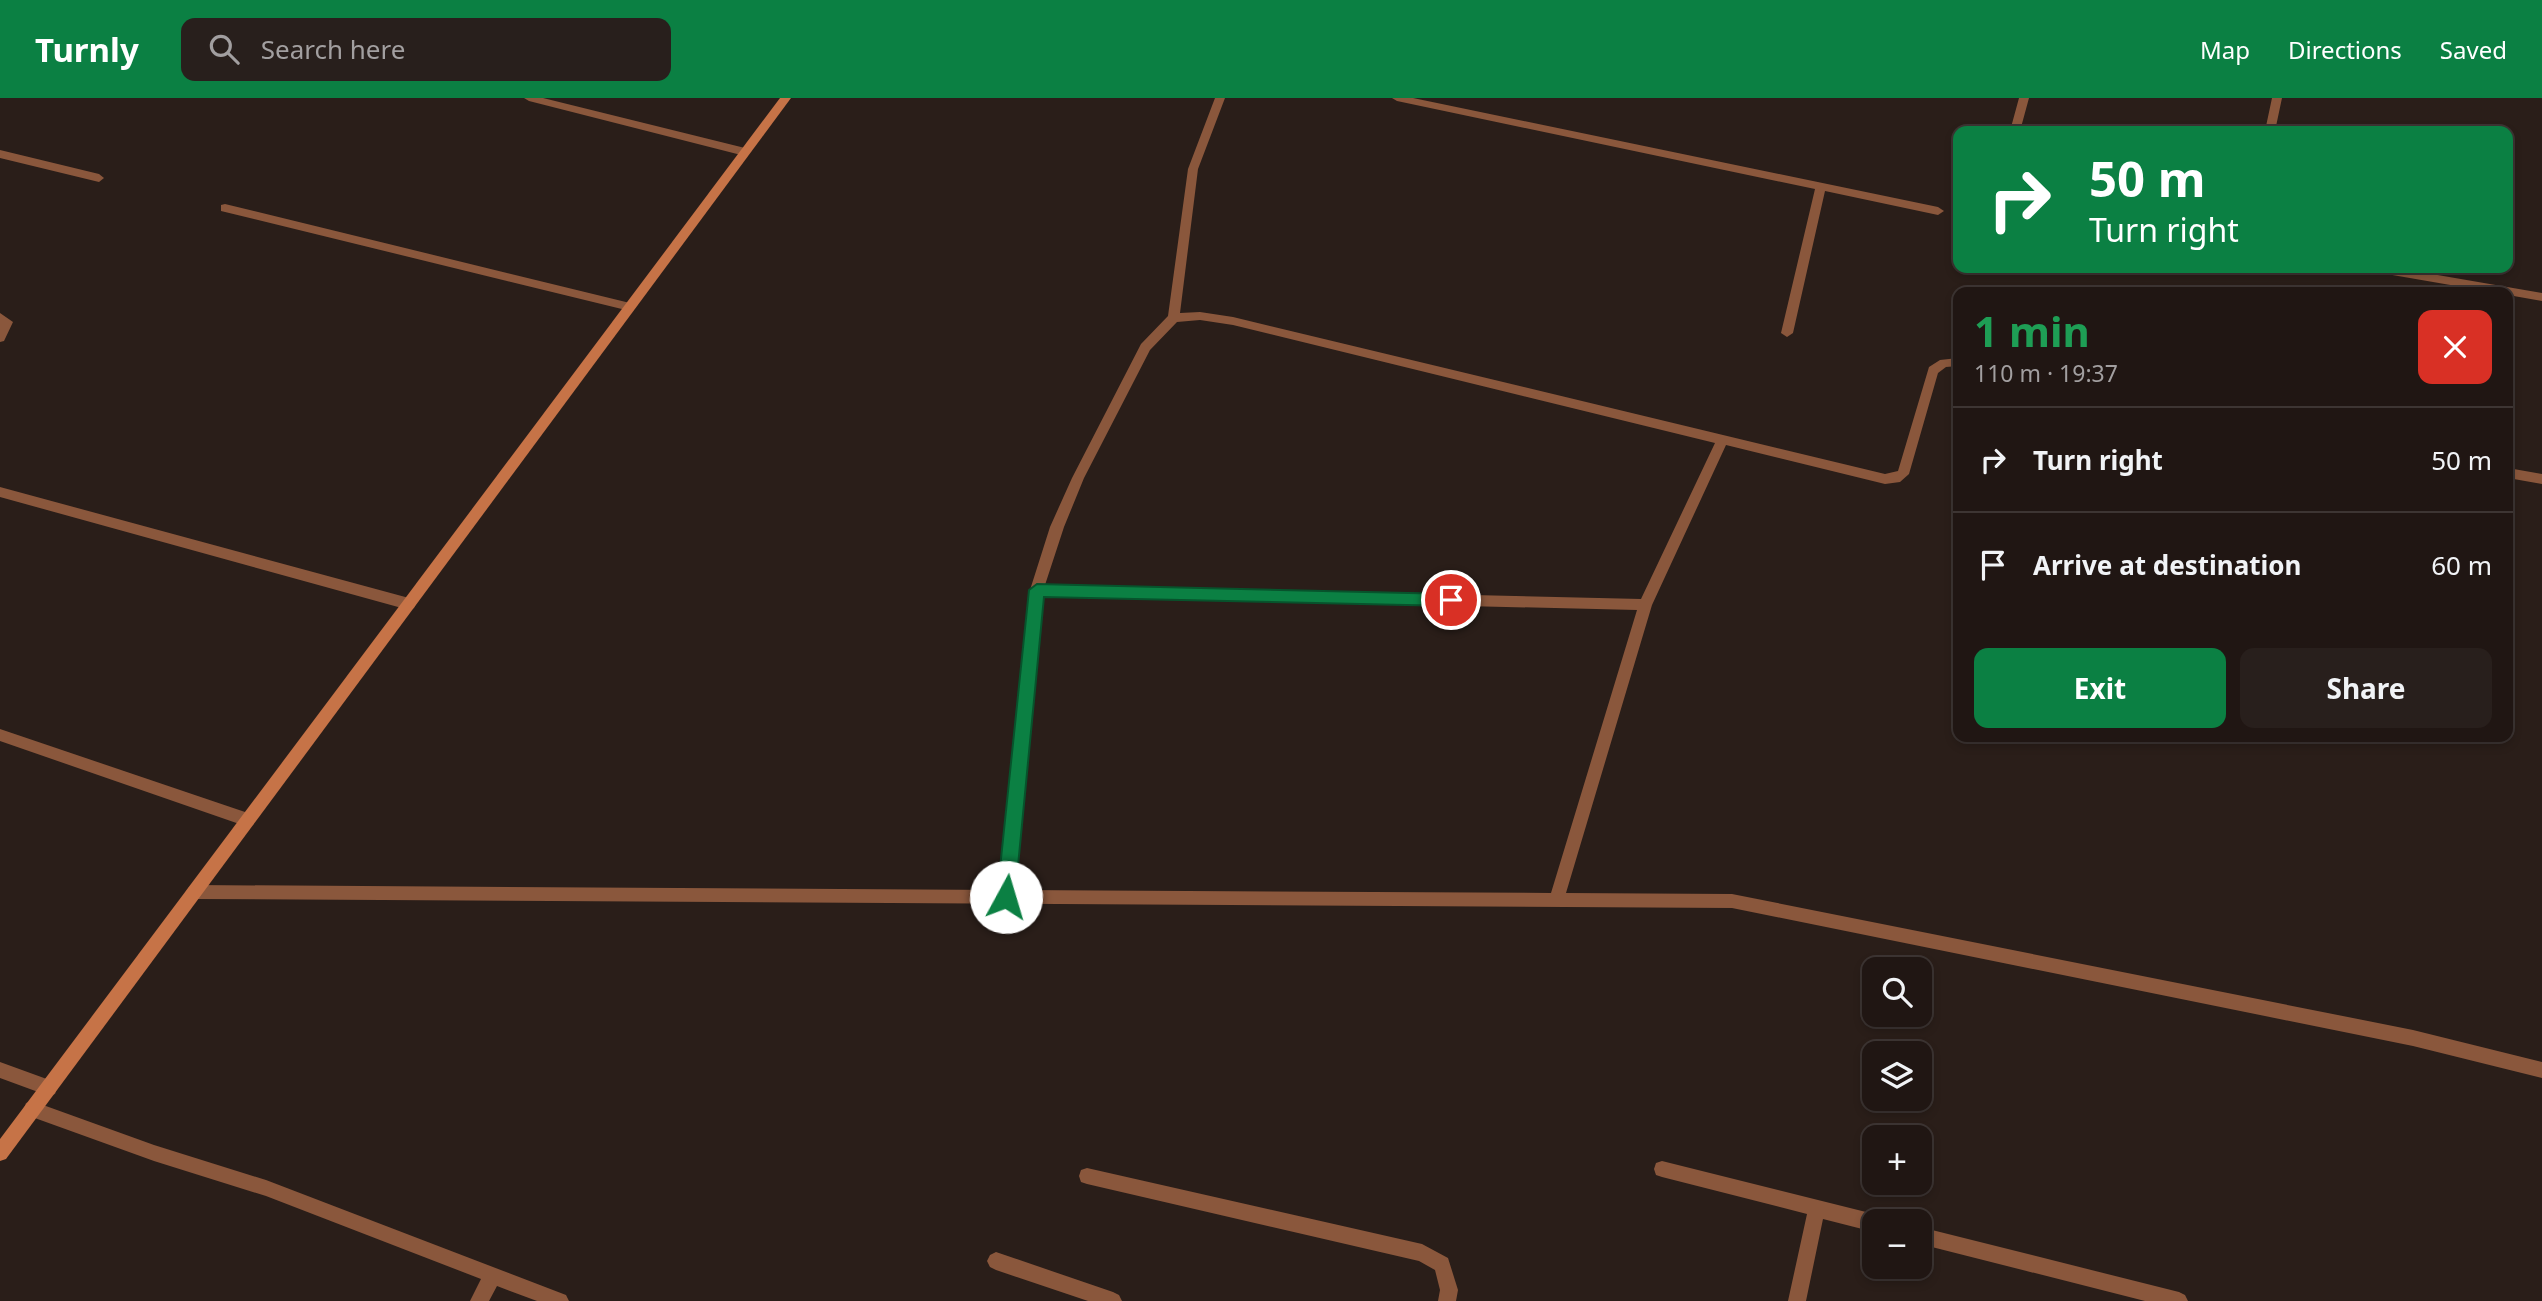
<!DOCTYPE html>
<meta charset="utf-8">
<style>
:root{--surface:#201613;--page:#281f1c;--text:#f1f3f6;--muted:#a29fa0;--line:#3d3533;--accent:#0b8043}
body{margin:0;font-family:"Noto Sans",sans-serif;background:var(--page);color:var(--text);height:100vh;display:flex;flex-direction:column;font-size:26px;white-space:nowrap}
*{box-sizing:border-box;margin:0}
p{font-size:23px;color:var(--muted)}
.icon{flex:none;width:38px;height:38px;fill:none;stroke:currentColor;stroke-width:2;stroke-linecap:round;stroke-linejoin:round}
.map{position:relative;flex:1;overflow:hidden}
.sheet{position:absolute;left:1953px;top:189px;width:560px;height:455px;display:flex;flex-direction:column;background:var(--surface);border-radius:14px;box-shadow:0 4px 10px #0003,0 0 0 2px var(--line)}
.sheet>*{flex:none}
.guide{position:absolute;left:1953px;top:28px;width:560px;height:147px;border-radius:14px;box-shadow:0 4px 10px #0003,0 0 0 2px var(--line);background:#0b8043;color:#fff;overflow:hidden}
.fabs{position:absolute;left:1862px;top:859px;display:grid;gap:14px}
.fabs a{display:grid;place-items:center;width:70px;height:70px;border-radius:14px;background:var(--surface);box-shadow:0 4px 10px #0003,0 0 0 2px var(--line);font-size:35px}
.pin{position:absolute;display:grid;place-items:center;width:60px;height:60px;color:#fff;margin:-30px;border:4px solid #fff;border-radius:50%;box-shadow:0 2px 7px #0007}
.me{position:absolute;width:77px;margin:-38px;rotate:6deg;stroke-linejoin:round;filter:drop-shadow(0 0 5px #0008)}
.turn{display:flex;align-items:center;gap:24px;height:147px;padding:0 21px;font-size:32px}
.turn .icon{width:91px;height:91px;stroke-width:2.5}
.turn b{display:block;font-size:49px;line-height:60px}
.round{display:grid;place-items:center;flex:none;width:74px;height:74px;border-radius:14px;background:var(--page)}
.overview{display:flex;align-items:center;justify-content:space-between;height:119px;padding:0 21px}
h1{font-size:42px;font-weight:700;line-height:52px;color:#1e9e55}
.primary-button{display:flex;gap:14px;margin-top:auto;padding:14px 21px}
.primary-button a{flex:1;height:80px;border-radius:14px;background:var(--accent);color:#fff;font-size:28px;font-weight:700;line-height:80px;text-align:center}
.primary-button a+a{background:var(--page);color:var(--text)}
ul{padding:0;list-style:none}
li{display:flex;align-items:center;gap:21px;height:105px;padding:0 21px;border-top:2px solid var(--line)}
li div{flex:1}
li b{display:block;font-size:26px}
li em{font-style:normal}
header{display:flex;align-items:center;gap:42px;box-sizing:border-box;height:98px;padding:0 35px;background:var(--accent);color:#fff}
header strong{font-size:33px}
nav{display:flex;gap:38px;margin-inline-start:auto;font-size:24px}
.search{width:490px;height:63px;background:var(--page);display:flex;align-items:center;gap:18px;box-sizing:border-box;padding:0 24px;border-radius:14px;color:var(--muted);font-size:26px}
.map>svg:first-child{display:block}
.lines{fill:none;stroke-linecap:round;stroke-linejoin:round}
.lane{fill:#8a573c;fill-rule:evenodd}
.street{fill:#8a573c;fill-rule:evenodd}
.secondary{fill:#c67347;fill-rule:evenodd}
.route{fill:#0b8043;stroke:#07532c;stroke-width:2}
</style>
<header>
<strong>Turnly</strong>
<div class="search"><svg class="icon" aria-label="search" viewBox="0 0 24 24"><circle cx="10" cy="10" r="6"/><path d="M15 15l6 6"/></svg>Search here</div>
<nav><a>Map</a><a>Directions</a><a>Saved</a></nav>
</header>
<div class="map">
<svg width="2542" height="1203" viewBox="0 0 2542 1203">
<rect width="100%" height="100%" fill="#2a1e19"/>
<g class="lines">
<path class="lane" d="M0,52L99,76L104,80L99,84L0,60Z
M225,106L630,205L636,209L630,213L221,113V107Z"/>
<path class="street" d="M524,0H543L745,50L750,54L745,58L529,3Z
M1215,0H1225L1198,71L1180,215L1200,214L1233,219L1885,376L1898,373L1929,269L1940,262L1958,260V268L1946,269L1938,275L1909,376L1900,384L1885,386L1726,347L1652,507L1566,795L1732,796L2413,932L2542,964V980L2413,948L1732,810L194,801L189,799L186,794L189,789L194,787L999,792L1030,492L1050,429L1072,380L1141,246L1168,218L1188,71ZM1200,222L1233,227L1715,345L1641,501L1045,487L1064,429L1084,380L1150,252L1177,224ZM1043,498L1637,512L1551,795L1014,792Z
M1392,0H1413L1938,109L1944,113L1938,117L1825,93L1793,235L1787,239L1781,235L1815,91L1397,3Z
M2019,0H2029L2020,33H2010Z
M2272,0H2282L2275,33H2265Z
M2369,170H2397L2542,195V203L2508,197V194H2491L2375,174Z
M0,215L13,224L4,243L0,244Z
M2508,370L2542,376V386L2508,380Z
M0,389L409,500L414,502L416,506L414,510L409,512L0,399Z
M0,631L248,715L253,717L255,722L253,727L248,729L0,643Z
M0,964L55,984L57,990L55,996L49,998L0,980Z
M32,1003L154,1047L266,1082L566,1197L569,1203H537L497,1188L489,1203H470L481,1181L266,1098L154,1063L32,1019L26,1017L24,1011L26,1005Z
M1662,1063L1874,1116L1880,1119L1882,1124H1874V1134L1823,1121L1806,1203H1788L1807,1116L1662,1079L1656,1077L1654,1071L1656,1065Z
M1087,1070L1422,1146L1448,1160L1458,1192L1456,1203H1438L1440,1192L1435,1172L1419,1163L1087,1086L1081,1084L1079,1078L1081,1072Z
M1920,1129L2179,1194L2185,1197L2188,1203H2145L1920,1146Z
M996,1154L1113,1194L1119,1197L1122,1203H1088L996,1172L990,1169L987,1163L990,1157Z"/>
<path class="secondary" d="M780,0H791L6,1061L0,1063V1041Z"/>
</g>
<path class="route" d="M1037,486L1451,496L1459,502L1451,508L1044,499L1015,799L1012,805L1006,807L1000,805L997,799L1029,492Z"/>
</svg>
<div class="fabs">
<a><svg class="icon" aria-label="search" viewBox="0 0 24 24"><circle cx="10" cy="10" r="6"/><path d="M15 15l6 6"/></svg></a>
<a><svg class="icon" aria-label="layers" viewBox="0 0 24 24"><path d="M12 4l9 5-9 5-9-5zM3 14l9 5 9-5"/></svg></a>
<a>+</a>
<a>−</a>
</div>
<div class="pin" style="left:1451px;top:502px;background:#d93025"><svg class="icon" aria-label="arrive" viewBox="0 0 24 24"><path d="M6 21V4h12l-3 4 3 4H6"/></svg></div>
<svg class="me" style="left:1006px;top:799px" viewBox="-20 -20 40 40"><circle r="19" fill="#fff"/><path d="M0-13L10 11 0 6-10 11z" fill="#0b8043"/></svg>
<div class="guide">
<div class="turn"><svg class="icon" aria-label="right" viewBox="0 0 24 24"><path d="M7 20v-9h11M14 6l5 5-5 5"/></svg><div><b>50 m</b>Turn right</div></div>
</div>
<section class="sheet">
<div class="overview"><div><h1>1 min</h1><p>110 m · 19:37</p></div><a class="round" style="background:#d93025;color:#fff"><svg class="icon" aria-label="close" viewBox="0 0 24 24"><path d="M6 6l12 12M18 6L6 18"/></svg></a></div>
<ul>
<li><svg class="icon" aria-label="right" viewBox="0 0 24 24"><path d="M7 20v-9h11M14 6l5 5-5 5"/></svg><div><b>Turn right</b></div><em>50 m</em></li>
<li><svg class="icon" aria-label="arrive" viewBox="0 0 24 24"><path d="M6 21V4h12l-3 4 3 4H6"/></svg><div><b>Arrive at destination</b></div><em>60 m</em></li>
</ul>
<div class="primary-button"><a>Exit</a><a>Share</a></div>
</section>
</div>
